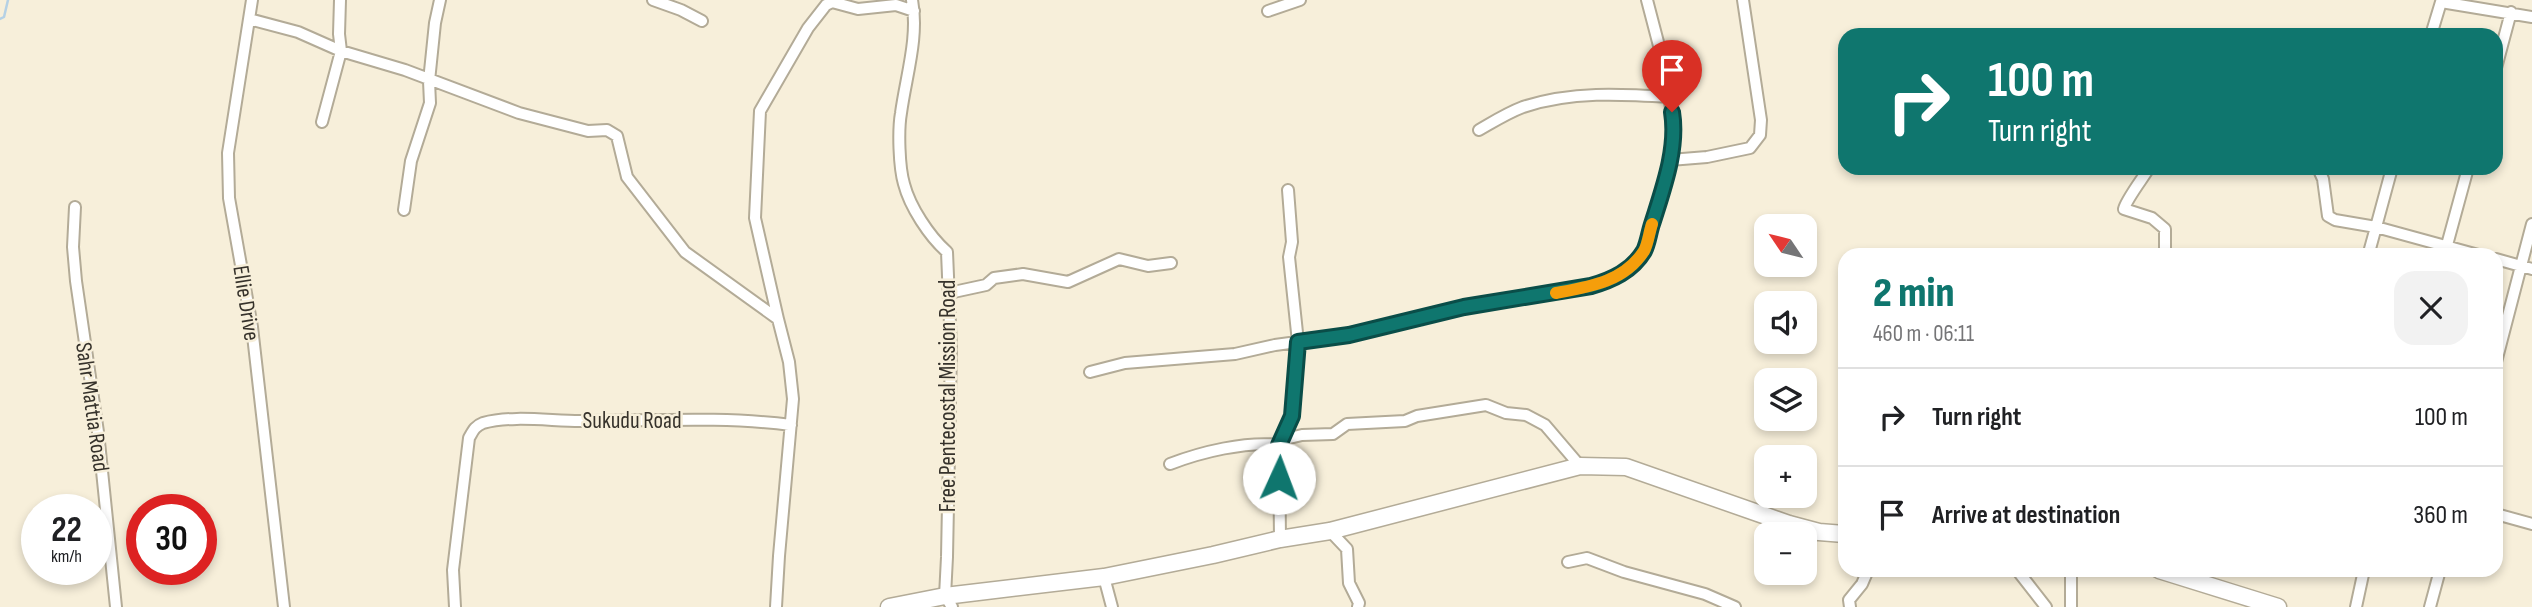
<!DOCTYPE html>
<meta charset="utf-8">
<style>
:root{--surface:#fff;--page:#f2f2f2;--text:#202124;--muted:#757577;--line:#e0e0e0;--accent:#0f766e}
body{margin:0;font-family:"Sofia Sans Condensed",sans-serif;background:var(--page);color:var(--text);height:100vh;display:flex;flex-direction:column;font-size:26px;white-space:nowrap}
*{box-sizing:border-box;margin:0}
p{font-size:23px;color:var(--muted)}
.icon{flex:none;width:38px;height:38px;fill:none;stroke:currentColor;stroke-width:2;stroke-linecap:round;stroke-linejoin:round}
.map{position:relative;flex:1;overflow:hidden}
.details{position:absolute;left:1838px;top:248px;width:665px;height:329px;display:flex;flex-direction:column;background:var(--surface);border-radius:21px;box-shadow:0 4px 10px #0003}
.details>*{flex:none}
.hud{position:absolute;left:1838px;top:28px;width:665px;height:147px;border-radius:21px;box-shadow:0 4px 10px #0003;background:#0f766e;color:#fff;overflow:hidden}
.needle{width:46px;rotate:305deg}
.buttons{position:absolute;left:1754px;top:214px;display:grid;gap:14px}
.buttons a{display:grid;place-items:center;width:63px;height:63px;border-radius:14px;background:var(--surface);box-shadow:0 4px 10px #0003;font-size:35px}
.speed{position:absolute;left:21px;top:494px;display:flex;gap:14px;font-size:35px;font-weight:700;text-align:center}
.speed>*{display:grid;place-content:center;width:91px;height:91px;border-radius:50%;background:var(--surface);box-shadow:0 4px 10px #0003;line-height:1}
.speed small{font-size:18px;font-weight:400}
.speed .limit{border:10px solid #d22;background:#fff;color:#111}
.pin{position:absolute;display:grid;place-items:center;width:60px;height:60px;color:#fff;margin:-72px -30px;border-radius:50% 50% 50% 0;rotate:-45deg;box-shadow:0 0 7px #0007}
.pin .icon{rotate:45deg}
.me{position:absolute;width:77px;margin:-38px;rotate:2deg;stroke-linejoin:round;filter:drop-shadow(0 0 5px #0008)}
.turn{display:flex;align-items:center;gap:24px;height:147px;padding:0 35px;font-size:32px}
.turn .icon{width:91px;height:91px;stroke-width:2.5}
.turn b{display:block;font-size:49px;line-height:60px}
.round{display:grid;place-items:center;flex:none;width:74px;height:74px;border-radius:21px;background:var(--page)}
.head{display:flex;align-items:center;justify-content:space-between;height:119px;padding:0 35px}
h1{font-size:42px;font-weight:800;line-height:52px;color:var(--accent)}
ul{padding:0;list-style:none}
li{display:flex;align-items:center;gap:21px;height:98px;padding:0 35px;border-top:2px solid var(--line)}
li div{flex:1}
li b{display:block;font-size:26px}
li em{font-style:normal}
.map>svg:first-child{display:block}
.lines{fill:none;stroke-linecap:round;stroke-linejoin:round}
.stream{stroke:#b5d1e5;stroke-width:2.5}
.minor-casing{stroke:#b3ab97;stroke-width:14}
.secondary-casing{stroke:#b3ab97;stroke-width:19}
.minor{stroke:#fff;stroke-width:10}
.secondary{stroke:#fff;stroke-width:16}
.route-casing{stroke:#0a4d48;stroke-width:18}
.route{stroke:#0f766e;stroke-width:12}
.slow{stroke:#f59e0b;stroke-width:12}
.labels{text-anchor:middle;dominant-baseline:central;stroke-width:5;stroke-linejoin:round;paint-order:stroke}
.street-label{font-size:23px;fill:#36322b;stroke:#f7efda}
</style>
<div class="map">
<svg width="2532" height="607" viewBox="0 0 2532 607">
<rect width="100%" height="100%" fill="#f7efda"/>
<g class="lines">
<path class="stream" d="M0,19L4,17L8,0"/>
<g class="minor-casing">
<path id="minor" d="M252,0L228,153L229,198L252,327L284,607
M653,0L681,10L702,21
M912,0C919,37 906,76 901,113C898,130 899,167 904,184C910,207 929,236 947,252L951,348L947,557L945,596L952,607
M1268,11L1300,0
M249,19L298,32L341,51L405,70L519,113L588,131L607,130L617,136L627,177L685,252L778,319L789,362L793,399L779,556L776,607
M2431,35L2441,2L2532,17
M2496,68L2511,12
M322,122L341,51L339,34L340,0
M1479,130C1493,122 1507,113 1523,107C1571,91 1621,94 1671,97
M1670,160L1707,157L1750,148L1760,135L1761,120L1743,0
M2149,168C2143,178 2126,200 2124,209L2152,218L2165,229V256
M2318,168L2323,179L2328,216L2335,220L2376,227L2368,256
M2392,168L2376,227L2482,256
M75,207L73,247L76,281L98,432L116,607
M404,210L411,161L430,103L429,81L435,23L440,0
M2532,224L2521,266L2532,269
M2444,256L2468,168
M2496,259L2521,266L2496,362
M949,293L986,285L994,278L1023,274L1068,282L1119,259L1148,266L1171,263
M778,319L755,218L760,111L808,28L826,5L832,2L858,9L896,5L914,11
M1090,372L1125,363L1235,354L1275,345L1349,335L1464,307L1591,286L1623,274L1645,249L1670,160L1674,127L1664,65L1647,0
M1281,440L1302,435L1333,434L1347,424L1405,421L1417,416L1486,405L1506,413L1526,415L1545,425L1580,466
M1170,464C1201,452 1246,441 1279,445
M2496,514L2532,524
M1330,531L1347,549L1349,583L1359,603L1358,607
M1280,539L1279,445L1292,416L1298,342L1289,257L1292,242L1288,190
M1568,562L1587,558L1624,572L1705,594L1735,607
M2017,570L2046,607
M1104,577L1112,607
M455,607L453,570L469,438C473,431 475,426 483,423C513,415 550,421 580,421C651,421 721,416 791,425
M1850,607L1849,600L1862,584L1868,570
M2071,607V570
M2356,607L2364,570
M2430,607L2440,570"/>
</g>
<g class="secondary-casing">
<path id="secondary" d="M2159,570L2278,607
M889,607L945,596L1104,577L1213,555L1280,539L1330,531L1580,466L1626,467L1789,524L1819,532L1844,534"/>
</g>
<use href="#minor" class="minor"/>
<use href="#secondary" class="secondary"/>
</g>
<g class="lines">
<g class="route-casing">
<path id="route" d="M1279,478V445L1292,416L1298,342L1349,335L1464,307L1591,286C1612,280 1632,271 1644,251C1648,243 1649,233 1652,224C1663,189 1678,149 1672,112"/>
</g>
<use href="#route" class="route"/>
<path class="slow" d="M1556,293C1589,287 1624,282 1644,251C1648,244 1649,233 1652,224"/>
</g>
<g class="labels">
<g class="street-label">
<text transform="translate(246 303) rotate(81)">Ellie Drive</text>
<text transform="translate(948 396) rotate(-90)">Free Pentecostal Mission Road</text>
<text transform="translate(92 407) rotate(82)">Sahr Mattia Road</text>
<text x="632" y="421">Sukudu Road</text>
</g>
</g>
</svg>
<div class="buttons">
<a><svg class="needle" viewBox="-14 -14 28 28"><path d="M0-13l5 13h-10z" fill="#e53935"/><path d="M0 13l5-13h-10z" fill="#757577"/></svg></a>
<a><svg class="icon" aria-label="sound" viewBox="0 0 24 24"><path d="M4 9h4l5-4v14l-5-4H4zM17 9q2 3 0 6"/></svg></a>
<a><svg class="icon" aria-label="layers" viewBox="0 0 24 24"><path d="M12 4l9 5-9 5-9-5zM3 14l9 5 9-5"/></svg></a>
<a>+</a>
<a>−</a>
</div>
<div class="speed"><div>22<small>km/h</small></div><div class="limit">30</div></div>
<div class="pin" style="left:1672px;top:112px;background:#d93025"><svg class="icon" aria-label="arrive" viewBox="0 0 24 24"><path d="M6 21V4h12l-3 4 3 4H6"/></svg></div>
<svg class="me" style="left:1279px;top:478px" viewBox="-20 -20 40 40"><circle r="19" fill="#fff"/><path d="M0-13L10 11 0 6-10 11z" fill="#0f766e"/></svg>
<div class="hud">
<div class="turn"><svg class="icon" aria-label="right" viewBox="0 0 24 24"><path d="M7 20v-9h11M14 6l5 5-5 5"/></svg><div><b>100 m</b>Turn right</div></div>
</div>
<section class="details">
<div class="head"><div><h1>2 min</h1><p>460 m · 06:11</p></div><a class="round"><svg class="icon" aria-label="close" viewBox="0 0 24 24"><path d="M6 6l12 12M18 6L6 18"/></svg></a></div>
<ul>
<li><svg class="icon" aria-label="right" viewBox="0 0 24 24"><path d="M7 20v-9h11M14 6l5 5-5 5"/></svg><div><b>Turn right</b></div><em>100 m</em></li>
<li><svg class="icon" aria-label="arrive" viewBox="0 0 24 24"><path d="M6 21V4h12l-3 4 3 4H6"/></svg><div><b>Arrive at destination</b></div><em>360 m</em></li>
</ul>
</section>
</div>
